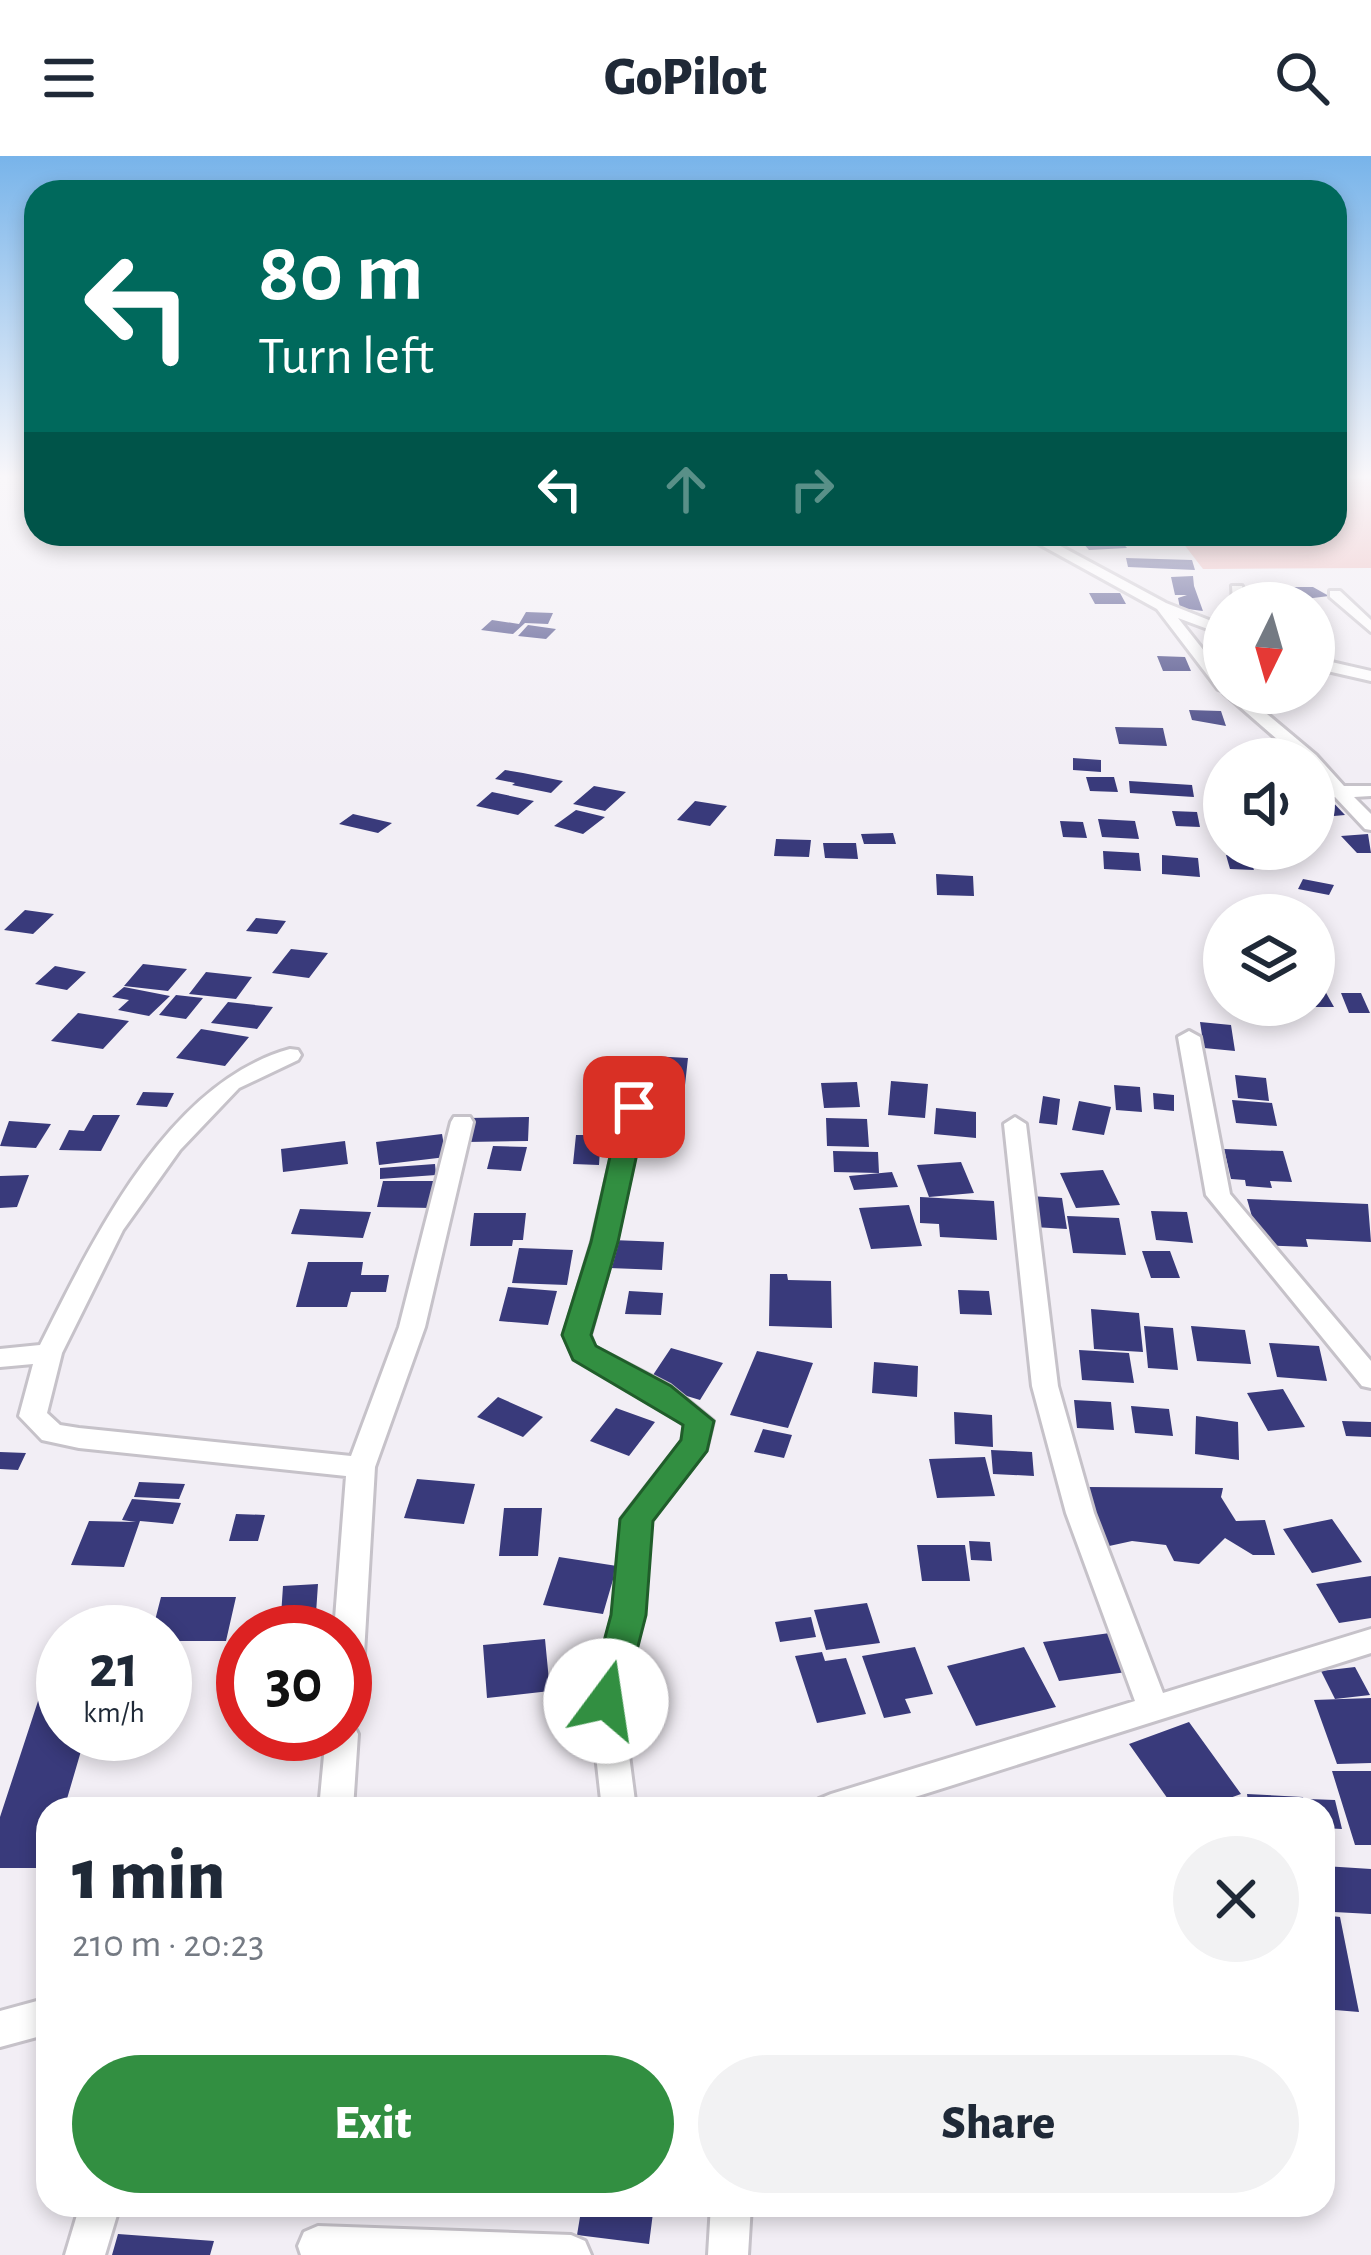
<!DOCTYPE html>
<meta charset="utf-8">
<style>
:root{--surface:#fff;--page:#f2f2f3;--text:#1f2937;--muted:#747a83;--accent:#328f41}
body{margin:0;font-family:"Alegreya Sans",sans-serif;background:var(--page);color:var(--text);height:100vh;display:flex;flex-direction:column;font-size:45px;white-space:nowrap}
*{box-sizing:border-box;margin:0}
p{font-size:39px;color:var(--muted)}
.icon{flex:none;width:66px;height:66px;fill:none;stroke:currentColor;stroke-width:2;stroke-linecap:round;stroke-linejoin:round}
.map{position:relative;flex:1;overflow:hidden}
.panel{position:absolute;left:36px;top:1641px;width:1299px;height:420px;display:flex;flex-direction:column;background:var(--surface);border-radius:36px;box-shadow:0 6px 18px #0003}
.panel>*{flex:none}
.banner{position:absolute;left:24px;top:24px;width:1323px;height:366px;border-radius:36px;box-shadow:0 6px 18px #0003;background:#00695c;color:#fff;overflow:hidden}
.needle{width:78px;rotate:185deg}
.buttons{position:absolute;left:1203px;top:426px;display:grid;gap:24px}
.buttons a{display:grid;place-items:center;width:132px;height:132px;border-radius:50%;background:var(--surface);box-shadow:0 6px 18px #0003;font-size:60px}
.speed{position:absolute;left:36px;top:1449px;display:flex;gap:24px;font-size:60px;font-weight:700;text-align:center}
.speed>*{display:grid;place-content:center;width:156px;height:156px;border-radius:50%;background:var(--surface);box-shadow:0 6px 18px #0003;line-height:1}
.speed small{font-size:30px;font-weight:400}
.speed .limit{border:18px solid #d22;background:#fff;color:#111}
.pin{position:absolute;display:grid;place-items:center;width:102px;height:102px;color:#fff;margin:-51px;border-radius:24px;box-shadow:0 6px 18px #0006}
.me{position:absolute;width:132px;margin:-66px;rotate:14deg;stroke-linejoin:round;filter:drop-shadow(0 0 9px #0008)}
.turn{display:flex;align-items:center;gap:42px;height:252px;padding:0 36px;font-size:54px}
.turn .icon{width:156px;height:156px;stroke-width:2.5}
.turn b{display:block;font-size:84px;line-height:102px}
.lanes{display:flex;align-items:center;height:114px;padding:0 36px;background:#0003;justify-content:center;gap:60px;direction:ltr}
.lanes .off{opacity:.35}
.round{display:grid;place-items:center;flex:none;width:126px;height:126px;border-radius:63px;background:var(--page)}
.head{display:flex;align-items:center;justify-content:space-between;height:204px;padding:0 36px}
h1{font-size:72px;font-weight:800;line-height:90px}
.cta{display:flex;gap:24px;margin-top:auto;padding:24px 36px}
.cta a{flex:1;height:138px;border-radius:72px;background:var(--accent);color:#fff;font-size:48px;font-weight:800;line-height:138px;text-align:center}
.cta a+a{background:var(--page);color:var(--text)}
header{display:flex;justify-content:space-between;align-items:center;height:156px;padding:0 36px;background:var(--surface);font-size:54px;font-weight:800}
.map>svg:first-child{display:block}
.green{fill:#ecb0b0}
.building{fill:#393a7b}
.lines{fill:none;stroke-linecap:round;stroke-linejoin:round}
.minor-casing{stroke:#c6c2c9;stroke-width:6}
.minor{fill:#fff;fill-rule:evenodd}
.route{fill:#328f41;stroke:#205d2a;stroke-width:3}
</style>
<header><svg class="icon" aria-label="menu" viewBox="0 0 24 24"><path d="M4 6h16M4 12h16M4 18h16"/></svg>GoPilot<svg class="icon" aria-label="search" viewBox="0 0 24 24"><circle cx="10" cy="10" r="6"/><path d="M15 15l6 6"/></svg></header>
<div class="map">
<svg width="1371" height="2099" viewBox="0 0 1371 2099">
<rect width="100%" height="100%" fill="#f2eef5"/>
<path class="green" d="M1335,323H1371V412L1203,413L1176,378H1335Z"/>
<path class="building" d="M1120,384L1127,392L1089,394L1082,386Z
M1126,402L1192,404L1195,414L1128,411Z
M1193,420L1194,430L1203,455L1180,452L1178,442L1187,439H1175L1171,421Z
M1287,431H1313L1329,440L1297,444Z
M1089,437H1120L1126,448H1095Z
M526,456L553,457L548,468L525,467L513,478L481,474L492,464L519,468Z
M528,469L556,473L546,483L518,480Z
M1157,500L1185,501L1191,515H1163Z
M1189,554L1221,555L1226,570L1192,564Z
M1115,571L1163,572L1167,590L1119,588Z
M1073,602L1101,604V616L1073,614Z
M505,614L523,617L563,625L551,637L512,629L515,627L495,623Z
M1086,621H1114L1118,636L1090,635Z
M1129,625L1192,629L1194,641L1130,637Z
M594,630L626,636L605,655L573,648Z
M492,636L534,645L518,659L476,650Z
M1327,640L1345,659L1323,661L1314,652V641Z
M695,645L727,650L710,670L677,664Z
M576,654L605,661L583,678L554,670Z
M1172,655L1197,656L1200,671L1176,670Z
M353,658L392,667L378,677L339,668Z
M1098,663L1135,665L1139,683L1102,681Z
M1060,665L1083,666L1087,682L1063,681Z
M893,677L896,688H864L861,678Z
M1368,678L1371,697H1357L1341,680Z
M776,683L811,684L809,701L774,700Z
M823,687H856L858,703L825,702Z
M1103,695L1139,697L1141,715L1104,713Z
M1162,699L1198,702L1200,721L1162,718Z
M1226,699L1249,700L1254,714L1230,713Z
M936,718L973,720L974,740L937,739Z
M1303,723L1334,729L1329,739L1298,733Z
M25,754L54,758L33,778L4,774Z
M256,762L286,765L277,778L246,775Z
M291,793L328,797L309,822L272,817Z
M143,808L187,813L168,835L124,830Z
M55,810L86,816L67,834L35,828Z
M206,816L252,821L236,843L189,838Z
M1314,826H1320L1334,851H1314Z
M124,831L170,840L149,860L118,854L129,844L112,841Z
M1341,837H1361L1370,857H1349Z
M176,839L203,842L186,863L159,859Z
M228,846L273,851L257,873L211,867Z
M78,857L129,865L103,893L51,885Z
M1200,866L1231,869L1235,895L1204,892Z
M201,873L249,881L225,910L176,902Z
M651,900L688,902L684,938L646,936Z
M1235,919L1266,922L1269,945L1238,942Z
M891,925L928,928L925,962L888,959Z
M857,926L860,951L824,952L821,927Z
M1114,929L1140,931L1142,956L1116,954Z
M143,936L174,937L167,951L136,949Z
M1153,937L1174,939V955L1154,953Z
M1043,940L1060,943L1057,969L1039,967Z
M1232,944L1272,947L1277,970L1236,967Z
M1079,945L1111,951L1104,979L1072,974Z
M936,952L976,956V982L934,978Z
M93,959H120L101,995L59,994L69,974L84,975Z
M529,961L528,985L467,986L469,962Z
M826,962L867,963L869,991L827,990Z
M9,965L51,968L36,992L0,990Z
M442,978L446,1001L379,1009L376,986Z
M576,979H601L599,1009L573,1008Z
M345,985L348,1008L283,1016L281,993Z
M493,990L527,991L521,1015L487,1013Z
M1224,993L1283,995L1292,1026L1270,1025L1272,1032L1246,1030L1245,1024L1231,1023Z
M833,995L878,996L879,1017L834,1016Z
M961,1006L974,1037L929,1041L917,1009Z
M435,1008L436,1019L380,1023V1012Z
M1103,1014L1120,1049L1076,1052L1060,1017Z
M892,1016L898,1031L854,1034L849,1020Z
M29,1019L17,1051L0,1052V1020Z
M383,1025H439L433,1052L377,1051Z
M1030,1040L1062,1042L1067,1073L1034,1071Z
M920,1041L994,1045L997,1084L940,1081L939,1068L920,1067Z
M1247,1043L1368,1048L1371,1086L1306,1083L1308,1091L1260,1089Z
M909,1049L922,1090L871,1093L859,1052Z
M300,1053L371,1056L363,1082L291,1078Z
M1151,1055L1187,1056L1193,1087L1156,1084Z
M474,1057H526L523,1084H513L512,1090H470Z
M1067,1060L1119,1062L1126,1099L1073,1097Z
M612,1084L664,1086L662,1114L609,1112Z
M519,1092L573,1094L567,1129L512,1127Z
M1142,1095H1170L1180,1122H1151Z
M308,1106H363L361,1119H389L386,1136H351L347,1151H296Z
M770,1118H787L788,1124L831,1125L832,1172L769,1170Z
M508,1131L557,1135L548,1169L499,1165Z
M958,1134L989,1135L992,1159L960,1158Z
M629,1135L663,1137L661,1159L625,1158Z
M1091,1153L1139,1157L1143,1196L1094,1193Z
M1144,1170L1173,1172L1178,1214L1148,1212Z
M1191,1170L1245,1174L1251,1208L1197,1205Z
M1269,1187L1319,1190L1327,1225L1277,1221Z
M671,1192L723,1207L700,1244L647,1228Z
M1079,1194L1129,1197L1134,1227L1082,1224Z
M757,1195L813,1207L788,1272L730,1259Z
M874,1206L918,1210L917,1241L872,1237Z
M1283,1233L1305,1271L1268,1275L1247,1237Z
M498,1241L543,1261L523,1281L477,1261Z
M1074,1244L1111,1246L1114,1274L1077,1272Z
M1131,1250L1169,1253L1173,1280L1135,1277Z
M616,1252L655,1266L629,1300L590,1285Z
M954,1256L992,1259L993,1291L955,1288Z
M1196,1260L1238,1266L1239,1304L1195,1298Z
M1342,1265L1371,1266V1281L1346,1280Z
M763,1273L792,1279L784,1302L754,1296Z
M991,1294L1032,1296L1034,1320L993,1318Z
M0,1296L26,1297L18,1314L0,1313Z
M985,1301L995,1340L937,1342L929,1303Z
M417,1323L475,1328L464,1368L404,1362Z
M139,1326L185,1328L179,1343L134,1341Z
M1088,1331L1223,1332L1221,1341L1236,1365L1265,1364L1275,1399H1253L1225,1382L1199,1408L1174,1405L1166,1389L1132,1385L1100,1392Z
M132,1343L181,1347L173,1368L140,1365L124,1411L71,1409L89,1365L136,1366L122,1364Z
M504,1352H542L538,1400H499Z
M236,1358L265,1359L258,1385H229Z
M1332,1363L1362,1406L1312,1417L1283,1373Z
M969,1385L990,1386L992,1405L971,1404Z
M917,1389H965L970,1425H922Z
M559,1401L617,1410L603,1458L543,1449Z
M1371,1420V1462L1339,1467L1316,1428Z
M318,1428L315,1472L280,1475L283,1430Z
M161,1441H236L226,1485H165V1476H152Z
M867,1447L880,1487L826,1494L814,1454Z
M811,1461L816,1481L780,1486L775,1466Z
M1110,1477L1127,1516L1059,1525L1043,1486Z
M545,1483L550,1535L487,1542L483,1489Z
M243,1487V1551L227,1552L234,1488Z
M915,1491L933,1538L905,1543L911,1557L884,1562L862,1500Z
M1024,1491L1056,1551L976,1570L947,1510Z
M822,1496L825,1505L846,1502L866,1558L817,1567L795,1500Z
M1355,1511L1370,1539L1335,1543L1321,1515Z
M41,1536H63V1578H86L64,1653H48L46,1712H0V1661Z
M1371,1542V1607L1337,1608L1314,1544Z
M1189,1566L1241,1638L1199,1653H1175L1129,1588Z
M1332,1615H1371V1689H1355Z
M1247,1638L1303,1641L1306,1653H1249Z
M1308,1643L1335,1644L1342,1673L1323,1672V1653H1311Z
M1324,1710L1371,1713V1758L1334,1756Z
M1323,1759L1340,1761L1359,1856L1323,1853Z
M582,2049H654L649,2088L577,2079Z
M118,2078L214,2085L210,2099H112Z"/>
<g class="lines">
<g class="minor-casing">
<path id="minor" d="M1021,378H1038L1166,447L1224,470V479L1178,462L1224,520V535L1218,533L1157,453Z
M1232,430H1242L1247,447H1233Z
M1330,435H1340L1371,464V476L1330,441Z
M1314,502L1371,515V525L1314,512Z
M1224,537H1242L1316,599L1344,630H1371V640L1354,641L1371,658V674L1365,673L1335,641H1314V631H1326L1314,618V603H1300Z
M1220,626L1224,627V637L1211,631Z
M1189,875L1200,881L1230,1038L1371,1205V1232L1362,1230L1206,1039L1178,881Z
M290,893L298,894L301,899L298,904L239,932L180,994L123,1074L62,1197L47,1257L60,1269L79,1272L351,1300L399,1171L451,966L454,961H470L473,966L425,1171L375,1311L361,1549L356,1558L345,1562V1476H334L346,1320L79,1292L42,1284L19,1260L33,1208L0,1211V1193L40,1189C93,1084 167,927 290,893Z
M634,944L645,951L616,1086L590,1179L594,1191L670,1230L713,1265L706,1294L651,1364L643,1459L622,1545L636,1653H602L590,1545L613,1459L622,1362L682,1285L685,1269L650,1244L574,1202L564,1179L592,1086L623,951Z
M1015,961L1026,968L1058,1230L1094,1357L1163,1537L1371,1473V1497L877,1653H814L819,1643L831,1638L1135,1545L1066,1357L1032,1230L1004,968Z
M345,1566L353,1568L358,1578L353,1653H319L326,1578H345Z
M48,1842V1878L0,1891V1855Z
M80,2049H120L105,2099H65Z
M711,2049H751L748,2099H708Z
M318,2070L571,2079L585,2085L591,2099H301L298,2090L304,2076Z"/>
</g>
<use href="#minor" class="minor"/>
</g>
<linearGradient id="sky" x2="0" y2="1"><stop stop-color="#78b4ea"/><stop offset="0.52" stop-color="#f9f7fa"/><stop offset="1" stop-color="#f9f7fa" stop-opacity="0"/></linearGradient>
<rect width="1371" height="617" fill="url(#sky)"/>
<path class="route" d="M634,943L647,951L618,1086L591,1179L596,1190L671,1230L714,1265L707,1295L653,1365L646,1459L624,1545L619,1555L606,1560L593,1555L588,1545L611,1459L620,1363L681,1284L683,1269L573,1204L562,1179L591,1086L621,951Z"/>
</svg>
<div class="buttons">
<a><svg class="needle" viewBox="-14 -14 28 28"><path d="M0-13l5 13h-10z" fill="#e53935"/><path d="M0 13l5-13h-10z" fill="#747a83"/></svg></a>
<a><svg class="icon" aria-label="sound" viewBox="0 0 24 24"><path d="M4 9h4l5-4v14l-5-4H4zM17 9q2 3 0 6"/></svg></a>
<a><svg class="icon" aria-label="layers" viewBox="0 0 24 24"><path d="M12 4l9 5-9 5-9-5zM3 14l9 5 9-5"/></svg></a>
</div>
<div class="speed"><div>21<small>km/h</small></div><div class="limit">30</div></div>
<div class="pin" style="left:634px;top:951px;background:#d93025"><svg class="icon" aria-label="arrive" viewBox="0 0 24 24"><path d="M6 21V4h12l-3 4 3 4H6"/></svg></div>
<svg class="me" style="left:606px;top:1545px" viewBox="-20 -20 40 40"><circle r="19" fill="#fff"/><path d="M0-13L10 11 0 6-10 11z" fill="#328f41"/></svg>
<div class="banner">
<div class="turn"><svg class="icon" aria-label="left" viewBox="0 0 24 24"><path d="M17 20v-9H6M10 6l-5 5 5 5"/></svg><div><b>80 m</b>Turn left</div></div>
<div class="lanes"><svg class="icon" aria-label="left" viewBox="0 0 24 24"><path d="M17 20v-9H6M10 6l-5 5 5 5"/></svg><svg class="icon off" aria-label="ahead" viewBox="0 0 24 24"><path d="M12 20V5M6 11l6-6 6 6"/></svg><svg class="icon off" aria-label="right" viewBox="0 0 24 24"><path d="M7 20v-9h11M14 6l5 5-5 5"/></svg></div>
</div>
<section class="panel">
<div class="head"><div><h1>1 min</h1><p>210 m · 20:23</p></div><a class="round"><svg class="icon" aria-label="close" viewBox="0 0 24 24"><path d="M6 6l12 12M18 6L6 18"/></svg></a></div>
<div class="cta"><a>Exit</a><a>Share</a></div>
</section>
</div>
